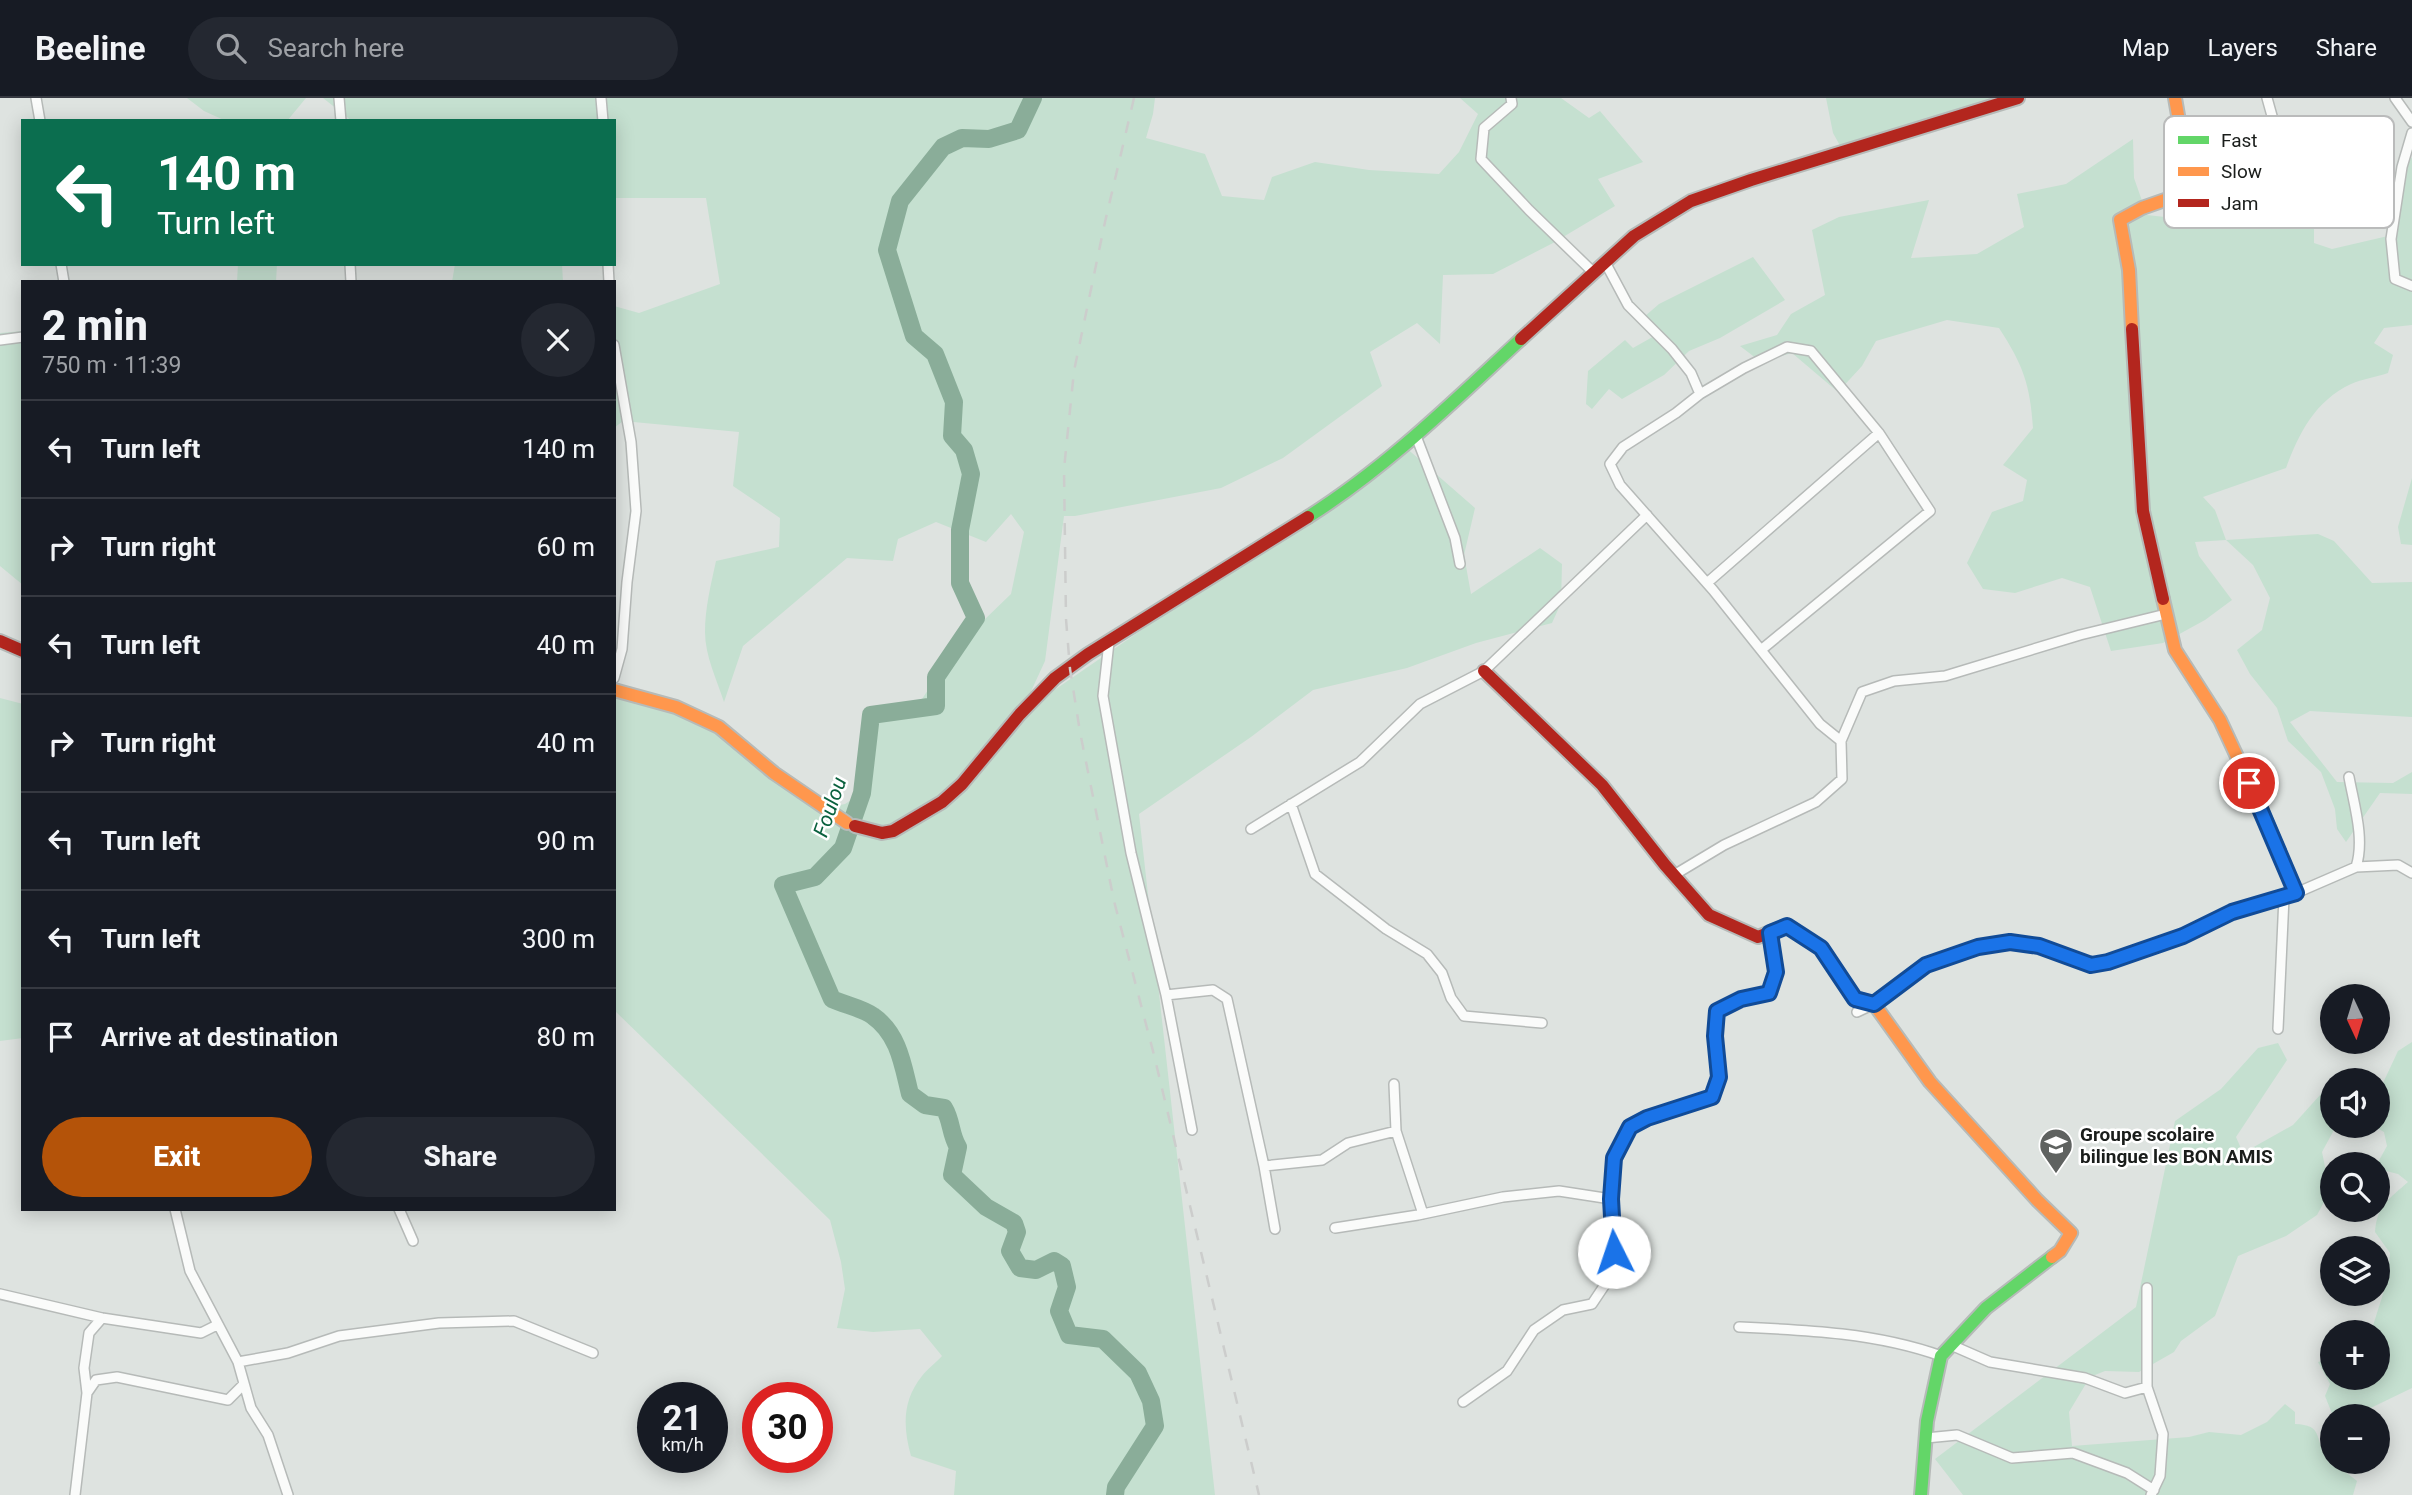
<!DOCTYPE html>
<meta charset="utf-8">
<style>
:root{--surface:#171b24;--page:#242831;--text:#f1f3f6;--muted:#9ea1a6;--line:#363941;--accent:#b45309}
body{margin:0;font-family:Roboto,sans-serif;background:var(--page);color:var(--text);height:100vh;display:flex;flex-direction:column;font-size:26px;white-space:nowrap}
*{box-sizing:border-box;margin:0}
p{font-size:23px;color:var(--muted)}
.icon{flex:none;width:38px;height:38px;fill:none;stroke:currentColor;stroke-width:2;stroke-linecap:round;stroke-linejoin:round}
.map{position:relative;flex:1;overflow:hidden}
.side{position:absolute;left:21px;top:182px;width:595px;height:931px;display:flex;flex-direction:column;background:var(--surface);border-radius:0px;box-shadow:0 4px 18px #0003}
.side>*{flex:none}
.top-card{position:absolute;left:21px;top:21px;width:595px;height:147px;border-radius:0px;box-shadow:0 4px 18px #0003;background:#0b6e4f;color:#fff;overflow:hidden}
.needle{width:46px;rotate:176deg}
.controls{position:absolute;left:2320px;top:886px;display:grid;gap:14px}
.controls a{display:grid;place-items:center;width:70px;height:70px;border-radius:50%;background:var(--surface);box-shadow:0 4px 18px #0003;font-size:35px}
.speed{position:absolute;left:637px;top:1284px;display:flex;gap:14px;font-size:35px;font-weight:700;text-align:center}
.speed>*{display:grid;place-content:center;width:91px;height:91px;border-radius:50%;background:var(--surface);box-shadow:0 4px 18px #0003;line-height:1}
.speed small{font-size:18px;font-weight:400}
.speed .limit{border:10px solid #d22;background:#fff;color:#111}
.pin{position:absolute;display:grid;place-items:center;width:60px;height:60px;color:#fff;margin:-30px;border:4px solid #fff;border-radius:50%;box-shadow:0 2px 7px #0007}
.me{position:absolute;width:77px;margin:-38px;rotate:356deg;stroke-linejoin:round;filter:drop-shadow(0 0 5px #0008)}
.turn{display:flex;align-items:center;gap:24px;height:147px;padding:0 21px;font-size:32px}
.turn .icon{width:91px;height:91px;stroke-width:2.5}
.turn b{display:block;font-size:49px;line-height:60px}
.round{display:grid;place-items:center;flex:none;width:74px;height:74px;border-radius:37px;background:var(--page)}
.headline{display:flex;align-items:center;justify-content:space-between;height:119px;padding:0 21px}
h1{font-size:42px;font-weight:800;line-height:52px}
.action{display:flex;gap:14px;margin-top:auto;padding:14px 21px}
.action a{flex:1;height:80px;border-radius:42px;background:var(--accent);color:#fff;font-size:28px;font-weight:800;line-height:80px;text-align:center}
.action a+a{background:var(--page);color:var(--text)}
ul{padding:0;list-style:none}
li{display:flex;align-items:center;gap:21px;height:98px;padding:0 21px;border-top:2px solid var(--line)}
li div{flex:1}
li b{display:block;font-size:26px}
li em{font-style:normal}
header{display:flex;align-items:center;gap:42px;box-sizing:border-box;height:98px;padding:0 35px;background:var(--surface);border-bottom:2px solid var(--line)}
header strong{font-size:33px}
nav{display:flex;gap:38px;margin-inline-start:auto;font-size:24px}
.search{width:490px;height:63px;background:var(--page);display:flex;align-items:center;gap:18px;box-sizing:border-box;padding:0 24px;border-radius:38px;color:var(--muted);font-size:26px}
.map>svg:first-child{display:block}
.green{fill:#c5e0d0}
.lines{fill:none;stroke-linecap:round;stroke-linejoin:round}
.river{stroke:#8aad99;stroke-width:18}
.street-casing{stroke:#b6bab8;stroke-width:12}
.fast-casing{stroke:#b6bab8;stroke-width:16}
.slow-casing{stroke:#b6bab8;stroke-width:16}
.jam-casing{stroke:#b6bab8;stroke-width:16}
.street{stroke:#fafbfa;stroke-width:9}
.fast{stroke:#63d668;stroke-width:12}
.slow{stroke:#ff974d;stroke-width:12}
.jam{stroke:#b3261e;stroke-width:12}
.rail{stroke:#cccdcc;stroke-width:2.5;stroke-dasharray:12 12;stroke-linecap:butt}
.route-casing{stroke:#114b97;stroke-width:18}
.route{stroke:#1a73e8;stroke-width:12}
.labels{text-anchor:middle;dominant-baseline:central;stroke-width:5;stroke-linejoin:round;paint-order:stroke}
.poi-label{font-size:19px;font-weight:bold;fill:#1a1d1b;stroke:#fff;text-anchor:start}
.water-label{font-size:21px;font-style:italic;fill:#0a613e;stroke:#fff}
.key{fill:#fff;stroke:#babbbb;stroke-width:2}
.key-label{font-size:19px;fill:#1a1d1b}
</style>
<header>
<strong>Beeline</strong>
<div class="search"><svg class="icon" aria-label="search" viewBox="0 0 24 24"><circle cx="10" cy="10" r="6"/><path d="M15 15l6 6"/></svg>Search here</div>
<nav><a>Map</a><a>Layers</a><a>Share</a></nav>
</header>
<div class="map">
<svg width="2412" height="1397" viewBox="0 0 2412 1397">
<rect width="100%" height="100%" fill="#dee3e0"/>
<path class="green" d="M187,0H306L287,23H226L204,13Z
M323,0H1155L1153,16L1146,40L1205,56L1222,98L1264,102L1272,79L1315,64L1369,72L1439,76L1459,54L1478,16L1460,0H1561L1589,20L1600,13L1643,64L1598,81L1615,108L1553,145L1493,176L1443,177L1440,246L1417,225L1370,254L1382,288L1283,360L1221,390L1075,418H1064L1045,563L1021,615L1143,531L1159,519L1172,505L1234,468L1404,348L1475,410L1464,457L1471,496L1540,450L1562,466L1561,505L1552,525L1476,545L1407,570L1313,592L1251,639L1139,716L1215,1397H954L956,1373L911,1358C903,1329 902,1303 922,1278C927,1271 936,1265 942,1258L920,1231L873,1234L837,1230L845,1191L841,1164L830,1122L614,912V592L719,629L825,710L845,706L862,695L871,617L892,608L922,601L976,520L983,523L1011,496L1024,434L1011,416L986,444L936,424L898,441L893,463L847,460L743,548L724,604C717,582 705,558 705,534C705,510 711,486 716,463L779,449L780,420L733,388L739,334L623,323L614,330V208L639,215L720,186L706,100H614V23H352Z
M1826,0H2018L1843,53L1833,35Z
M2133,41L2134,80L2147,117L2237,127L2265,111L2274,86L2294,57L2310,49L2284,107L2301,130L2314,107V145L2332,151L2388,138V120L2401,108L2408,66L2412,59V227L2384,230L2374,245L2393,257L2388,275C2376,279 2362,281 2351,286C2315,303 2299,335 2286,370L2203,399L2215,412L2226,442L2318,436L2334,443L2372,485L2412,484V619L2310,613L2290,624L2337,684L2393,685L2412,674V696L2380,695L2346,744L2337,731L2335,711L2321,674L2288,643L2277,610L2250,576L2237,552L2262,532L2270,500L2253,467L2226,442L2195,444L2199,458L2232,502L2205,522L2163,545L2111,553L2090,489L2062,480L2015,495L1983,491L1967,465L1992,414L2023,403L2027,382L2003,367L2033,330C2030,286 2023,267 1999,230L1947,222L1876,243L1862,268L1838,294L1792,255L1761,264L1740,248L1777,237L1791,216L1825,197L1812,132L1839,119L1929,102L1911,160L1977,156L2024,129L2017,96L2066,86Z
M1753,159L1785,202L1720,240L1689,253L1664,277L1622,301L1609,291L1592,311L1586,306L1588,273L1625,242L1633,250L1656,237L1644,219L1659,206Z
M238,166H277L276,184H237Z
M455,166H562L563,184H452Z
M23,233V487L0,468V235Z
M2412,380V447L2401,446L2398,429Z
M0,600L23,606V940L0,943Z
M2412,944V1290L2354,1318H2333L2325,1298L2330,1286L2318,1264L2333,1260V1279H2378V1234H2371L2388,1180L2390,1155L2375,1134C2377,1107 2389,1101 2408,1084L2398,1076L2378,1071L2377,1066L2387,1048L2384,1034L2373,1028L2335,1030L2322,1054L2330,1093L2317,1117L2286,1138L2238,1158L2215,1218L2181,1243L2174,1254L2139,1274L2105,1273L2090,1279L2069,1314L2072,1348L2189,1339L2209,1334L2241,1337L2267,1324L2285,1306L2295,1314V1326C2323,1327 2314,1339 2326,1358C2333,1367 2348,1375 2357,1383L2353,1397H1963L1935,1361L2136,1209L2175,1023L2221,991L2258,950L2278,945L2287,962L2236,1039L2243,1055L2293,1027L2330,986L2333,987V1027H2378V986L2383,985L2398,953Z"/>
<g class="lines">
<path class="river" d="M1033,0L1018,32L989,41L962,40L943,49L900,103L887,152L914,238L935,256L954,304L952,338L964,352L971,376L960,432V485L976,520L936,579V608L871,617L862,695L843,750L815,779L783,787L832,901C845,907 862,910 873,918C899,936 903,968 910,996L925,1007L944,1010C952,1023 950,1036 958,1049L952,1077L986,1109L1014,1125L1017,1134L1010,1153L1020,1170L1036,1172L1054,1163L1062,1168L1067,1189L1059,1213L1069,1237L1103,1241L1138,1275L1151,1303L1155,1328L1116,1389L1115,1397"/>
<g class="street-casing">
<path id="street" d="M36,0L40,23
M339,0L341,23
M601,0L603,23
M1511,0L1512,6L1484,30L1481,61L1529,112L1594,175
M2267,0L2279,43
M2395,0L2412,24
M2412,35L2402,69L2391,141L2395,181L2412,188
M1605,164L1628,207L1672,251L1691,275L1700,296L1676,315L1623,349L1610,366L1620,387L1713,492L1820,626L1841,643
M61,166L64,184
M350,166L351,184
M608,166L609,184
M0,242L23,239
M614,247L631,344L636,413L627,484L622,551L614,580
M1700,296L1744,270L1787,249L1811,253L1879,335L1930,413L1761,552
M1416,338L1455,440L1460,466
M1707,485L1879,335
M1109,544L1103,598L1131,755L1166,897L1192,1032
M2349,679C2354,707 2365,741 2356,769
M1291,706L1315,776L1386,831L1427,856L1442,875L1451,900L1464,918L1542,925
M1251,731L1360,664L1420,606L1484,573L1647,417
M1674,777L1724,747L1816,704L1842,681L1841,643L1862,594L1894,583L1945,578L2080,537L2166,516
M1166,897L1213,892L1227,901L1264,1068L1275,1131
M1857,914L1874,906L1926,867L1978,849L2009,844L2039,848L2091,867L2108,864L2183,838L2232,814L2296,795L2356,769L2398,767L2412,775
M2278,931L2284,799
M1394,986L1396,1033L1423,1116
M1264,1068L1322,1062L1348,1045L1396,1033
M175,1111L190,1173L238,1264L251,1310L268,1337L288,1397
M399,1111L413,1143
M1335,1130L1418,1117L1503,1099L1559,1093L1611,1101
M2147,1190V1289L2163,1336L2160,1378L2151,1397
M0,1196L102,1220L201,1235L217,1227
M1739,1229C1807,1232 1877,1235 1941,1258
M1951,1247L1990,1264L2085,1280L2125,1295L2147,1289
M238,1264L288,1255L339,1238L439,1225L514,1223L593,1255
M87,1295L96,1282L117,1279L228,1302L244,1286
M1463,1304L1507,1273L1534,1232L1563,1212L1592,1206L1610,1179L1614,1154L1611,1101L1614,1060L1630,1029L1647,1020L1712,999L1719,979L1715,938L1717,913L1741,901L1769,895L1776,874L1770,835
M1926,1340L1957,1337L2012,1360L2073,1355L2127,1375L2154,1392
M75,1397L87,1295L84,1270L89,1235L102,1220"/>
</g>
<g class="fast-casing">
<path id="fast" d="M1308,419C1387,369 1453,304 1521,241
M1921,1397L1927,1323L1941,1258L1986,1210L2052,1159"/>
</g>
<g class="slow-casing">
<path id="slow" d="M2132,231L2129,172L2120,122L2142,110L2199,90L2179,23L2175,0
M2163,501L2175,552L2220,622L2259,706L2296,795
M614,592L676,609L719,629L774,675L847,725
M1773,833L1787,828L1821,850L1855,900L1874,906L1930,984L2037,1102L2071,1135L2060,1153L2052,1159"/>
</g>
<g class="jam-casing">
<path id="jam" d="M2132,231L2143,413L2163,501
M1521,241L1634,138L1691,103L1751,82L2018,0
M0,543L23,553
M1484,573L1602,687L1665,767L1709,817L1758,839L1773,833
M855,728L882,735L893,733L942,704L962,686L1020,616L1055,580L1088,556L1308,419"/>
</g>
<use href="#street" class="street"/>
<use href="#fast" class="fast"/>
<use href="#slow" class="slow"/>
<use href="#jam" class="jam"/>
<path class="rail" d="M1134,0L1105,124L1074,273L1064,371L1066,521L1070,571L1080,634L1114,803L1154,957L1259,1397"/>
</g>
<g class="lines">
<g class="route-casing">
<path id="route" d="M1614,1154L1611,1101L1614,1060L1630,1029L1647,1020L1712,999L1719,979L1715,938L1717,913L1741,901L1769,895L1776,874L1770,835L1787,828L1821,850L1855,901L1874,906L1926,867L1978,849L2010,844L2039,848L2091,867L2108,864L2183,838L2232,814L2296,795L2249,685"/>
</g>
<use href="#route" class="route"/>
</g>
<defs>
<g id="school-pin" transform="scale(1.75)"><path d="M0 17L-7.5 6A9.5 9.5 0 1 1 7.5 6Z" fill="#5f6260" stroke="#fff"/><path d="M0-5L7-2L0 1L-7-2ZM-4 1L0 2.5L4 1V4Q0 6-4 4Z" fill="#fff"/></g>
</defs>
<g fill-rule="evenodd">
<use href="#school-pin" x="2056" y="1047"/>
</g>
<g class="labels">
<g class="poi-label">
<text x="2080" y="1036">Groupe scolaire<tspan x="2080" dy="22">bilingue les BON AMIS</tspan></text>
</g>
<g class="water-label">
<text transform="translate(830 709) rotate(-71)">Foulou</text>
</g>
</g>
<rect x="2164" y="18" width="230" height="112" rx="10" class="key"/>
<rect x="2178" y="38" width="31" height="8" fill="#63d668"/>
<rect x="2178" y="69" width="31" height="9" fill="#ff974d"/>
<rect x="2178" y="101" width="31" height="8" fill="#b3261e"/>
<g class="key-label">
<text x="2221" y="49">Fast</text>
<text x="2221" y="80">Slow</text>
<text x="2221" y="112">Jam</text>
</g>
</svg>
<div class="controls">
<a><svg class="needle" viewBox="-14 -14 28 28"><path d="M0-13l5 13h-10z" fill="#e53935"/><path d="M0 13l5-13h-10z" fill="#9ea1a6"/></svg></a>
<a><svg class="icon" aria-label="sound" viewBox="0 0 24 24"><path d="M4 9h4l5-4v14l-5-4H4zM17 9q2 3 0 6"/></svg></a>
<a><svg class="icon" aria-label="search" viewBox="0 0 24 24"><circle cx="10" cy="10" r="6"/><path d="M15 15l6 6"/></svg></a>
<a><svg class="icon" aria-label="layers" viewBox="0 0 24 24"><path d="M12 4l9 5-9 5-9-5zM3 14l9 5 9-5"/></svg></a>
<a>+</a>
<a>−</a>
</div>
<div class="speed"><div>21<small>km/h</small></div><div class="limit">30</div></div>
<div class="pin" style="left:2249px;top:685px;background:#d93025"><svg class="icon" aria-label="arrive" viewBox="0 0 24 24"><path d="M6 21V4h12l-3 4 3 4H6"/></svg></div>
<svg class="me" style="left:1614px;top:1154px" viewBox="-20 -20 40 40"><circle r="19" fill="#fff"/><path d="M0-13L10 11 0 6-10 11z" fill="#1a73e8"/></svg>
<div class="top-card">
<div class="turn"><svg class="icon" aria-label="left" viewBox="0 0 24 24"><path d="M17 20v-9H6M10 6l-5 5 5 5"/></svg><div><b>140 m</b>Turn left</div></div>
</div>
<section class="side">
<div class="headline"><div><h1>2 min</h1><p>750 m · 11:39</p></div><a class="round"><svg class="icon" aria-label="close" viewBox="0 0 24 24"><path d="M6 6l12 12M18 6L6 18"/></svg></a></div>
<ul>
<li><svg class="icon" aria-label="left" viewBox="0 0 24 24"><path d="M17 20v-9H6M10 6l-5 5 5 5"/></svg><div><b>Turn left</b></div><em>140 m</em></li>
<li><svg class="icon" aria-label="right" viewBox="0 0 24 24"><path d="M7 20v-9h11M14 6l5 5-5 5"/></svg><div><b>Turn right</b></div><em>60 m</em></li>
<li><svg class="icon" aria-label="left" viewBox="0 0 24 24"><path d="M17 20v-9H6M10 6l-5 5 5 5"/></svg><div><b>Turn left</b></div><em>40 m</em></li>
<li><svg class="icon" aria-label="right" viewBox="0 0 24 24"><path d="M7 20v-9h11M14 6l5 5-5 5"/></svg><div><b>Turn right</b></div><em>40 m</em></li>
<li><svg class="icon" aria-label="left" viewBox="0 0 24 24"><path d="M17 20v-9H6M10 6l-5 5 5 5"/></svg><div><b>Turn left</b></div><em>90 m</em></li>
<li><svg class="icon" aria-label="left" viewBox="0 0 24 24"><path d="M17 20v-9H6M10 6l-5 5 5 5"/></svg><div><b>Turn left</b></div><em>300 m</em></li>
<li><svg class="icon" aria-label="arrive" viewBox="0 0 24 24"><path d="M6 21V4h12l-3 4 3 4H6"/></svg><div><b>Arrive at destination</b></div><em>80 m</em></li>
</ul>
<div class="action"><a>Exit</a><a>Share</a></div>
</section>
</div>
